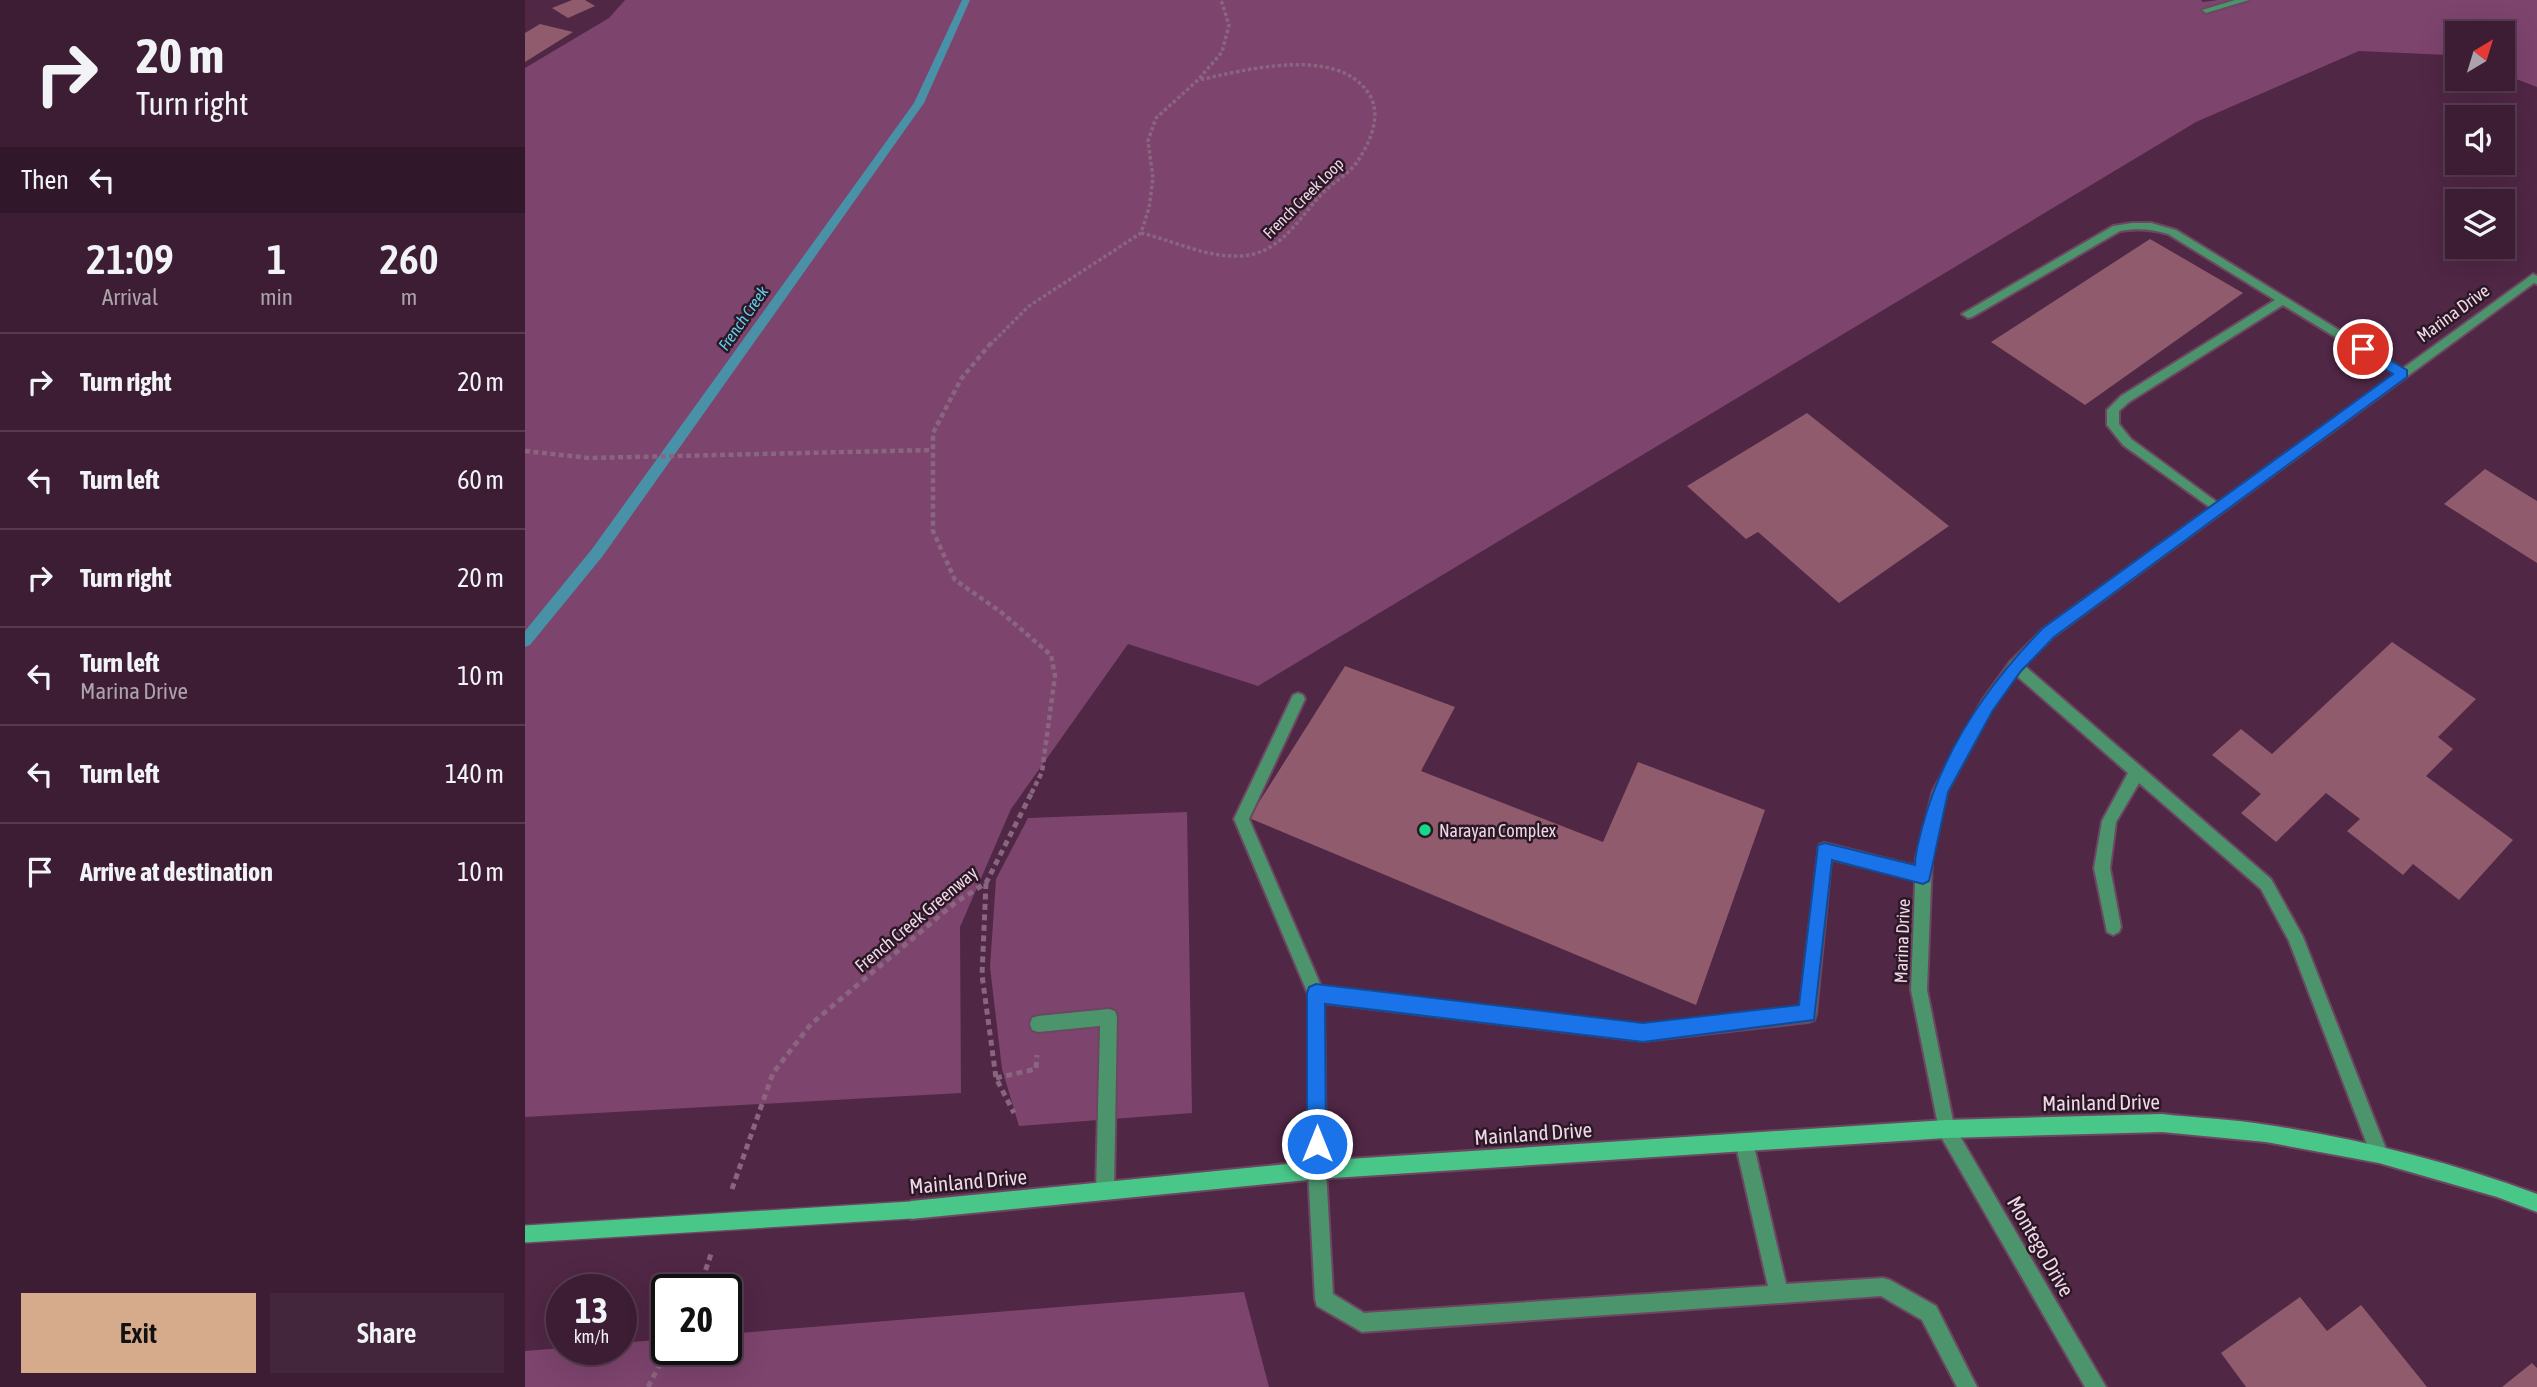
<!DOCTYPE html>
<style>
:root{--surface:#3c1d34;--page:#43263c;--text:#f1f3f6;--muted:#aca2ac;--line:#553b4f;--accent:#d6ab8b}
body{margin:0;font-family:"Asap Condensed",sans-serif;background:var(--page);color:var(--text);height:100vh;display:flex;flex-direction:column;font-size:26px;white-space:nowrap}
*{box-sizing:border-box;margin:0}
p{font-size:23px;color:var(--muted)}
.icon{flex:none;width:38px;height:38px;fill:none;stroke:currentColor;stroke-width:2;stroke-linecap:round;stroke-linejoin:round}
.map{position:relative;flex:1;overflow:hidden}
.side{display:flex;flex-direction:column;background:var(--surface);width:525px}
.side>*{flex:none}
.top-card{background:#3c1d34;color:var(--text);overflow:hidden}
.needle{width:46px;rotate:38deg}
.controls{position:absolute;left:1920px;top:21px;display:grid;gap:14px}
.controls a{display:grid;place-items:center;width:70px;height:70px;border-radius:0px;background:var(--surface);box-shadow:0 7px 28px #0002,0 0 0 2px var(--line);font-size:35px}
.speed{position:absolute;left:21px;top:1274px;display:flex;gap:14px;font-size:35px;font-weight:700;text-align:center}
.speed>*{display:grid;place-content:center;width:91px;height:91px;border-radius:50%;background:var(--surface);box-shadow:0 7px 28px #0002,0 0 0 2px var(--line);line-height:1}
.speed small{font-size:18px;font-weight:400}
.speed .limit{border:4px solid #111;border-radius:10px;background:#fff;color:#111}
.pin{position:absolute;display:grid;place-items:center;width:60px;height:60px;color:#fff;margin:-30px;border:4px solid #fff;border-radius:50%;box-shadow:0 2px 7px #0007}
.me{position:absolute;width:77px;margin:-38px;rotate:0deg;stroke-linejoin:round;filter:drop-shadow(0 0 5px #0008)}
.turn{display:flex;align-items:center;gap:24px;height:147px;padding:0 21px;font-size:32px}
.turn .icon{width:91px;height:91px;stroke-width:2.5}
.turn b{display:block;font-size:49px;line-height:60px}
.then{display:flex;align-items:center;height:66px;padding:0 21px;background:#0003;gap:14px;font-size:26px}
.eta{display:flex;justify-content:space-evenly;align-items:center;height:119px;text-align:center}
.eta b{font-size:42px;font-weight:600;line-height:49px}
.button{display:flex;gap:14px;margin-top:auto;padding:14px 21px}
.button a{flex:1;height:80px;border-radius:0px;background:var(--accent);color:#111;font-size:28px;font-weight:600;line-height:80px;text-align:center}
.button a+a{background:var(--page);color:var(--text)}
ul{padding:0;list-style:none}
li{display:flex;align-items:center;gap:21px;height:98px;padding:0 21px;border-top:2px solid var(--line)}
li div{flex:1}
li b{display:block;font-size:26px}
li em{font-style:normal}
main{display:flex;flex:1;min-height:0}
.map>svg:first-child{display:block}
.green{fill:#7d446e}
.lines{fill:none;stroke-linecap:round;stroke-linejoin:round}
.stream{fill:#4991a6;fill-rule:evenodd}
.building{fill:#905b6d}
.service-casing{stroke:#6d4662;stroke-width:4}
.minor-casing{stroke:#6d4662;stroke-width:4}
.secondary-casing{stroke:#6d4662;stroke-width:4}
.path-far2{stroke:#89657f;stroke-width:3.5;stroke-dasharray:3.5 2.5;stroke-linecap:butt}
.path-far1{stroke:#89657f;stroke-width:4.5;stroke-dasharray:5 3.5;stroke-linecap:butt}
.path{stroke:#89657f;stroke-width:5;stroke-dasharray:6 4.5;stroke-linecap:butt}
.service{fill:#4b946c;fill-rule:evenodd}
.minor{fill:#4b946c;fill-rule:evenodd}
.secondary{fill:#49c788;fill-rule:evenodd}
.secondary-bridge-casing{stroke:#6d4662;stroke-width:20;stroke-linecap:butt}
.secondary-bridge{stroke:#49c788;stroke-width:17}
.route{fill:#1a73e8;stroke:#114b97;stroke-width:2}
.poi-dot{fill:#14d989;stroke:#2b1825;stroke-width:2.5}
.labels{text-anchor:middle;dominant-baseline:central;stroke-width:5;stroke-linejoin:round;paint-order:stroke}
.far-street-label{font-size:16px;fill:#f0d6e8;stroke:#2b1825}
.far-water-label{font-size:16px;font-style:italic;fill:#60d0ee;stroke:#2b1825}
.street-label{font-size:18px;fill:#f0d6e8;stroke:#2b1825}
.poi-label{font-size:18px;fill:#f0d6e8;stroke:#2b1825;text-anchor:start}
.near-street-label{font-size:21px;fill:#f0d6e8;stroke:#2b1825}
</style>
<main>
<section class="side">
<div class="top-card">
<div class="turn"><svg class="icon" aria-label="right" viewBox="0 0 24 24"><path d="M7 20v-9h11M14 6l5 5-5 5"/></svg><div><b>20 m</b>Turn right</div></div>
<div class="then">Then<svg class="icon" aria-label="left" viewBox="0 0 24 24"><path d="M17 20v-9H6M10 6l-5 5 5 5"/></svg></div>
</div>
<div class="eta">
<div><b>21:09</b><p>Arrival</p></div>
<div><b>1</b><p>min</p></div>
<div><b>260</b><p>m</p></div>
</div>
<ul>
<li><svg class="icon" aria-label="right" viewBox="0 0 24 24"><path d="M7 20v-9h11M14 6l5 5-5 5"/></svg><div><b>Turn right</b></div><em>20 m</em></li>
<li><svg class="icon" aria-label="left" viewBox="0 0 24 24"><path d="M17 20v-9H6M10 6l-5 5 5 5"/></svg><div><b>Turn left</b></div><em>60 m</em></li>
<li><svg class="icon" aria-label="right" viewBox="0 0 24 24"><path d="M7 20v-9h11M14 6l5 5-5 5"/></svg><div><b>Turn right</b></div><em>20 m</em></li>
<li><svg class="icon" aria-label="left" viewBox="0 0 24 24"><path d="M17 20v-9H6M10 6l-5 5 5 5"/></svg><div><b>Turn left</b><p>Marina Drive</p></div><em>10 m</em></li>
<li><svg class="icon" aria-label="left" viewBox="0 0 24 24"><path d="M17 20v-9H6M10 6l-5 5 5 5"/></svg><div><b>Turn left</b></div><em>140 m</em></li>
<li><svg class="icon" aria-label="arrive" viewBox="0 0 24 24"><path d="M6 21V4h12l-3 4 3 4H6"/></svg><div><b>Arrive at destination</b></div><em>10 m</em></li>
</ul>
<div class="button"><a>Exit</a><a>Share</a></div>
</section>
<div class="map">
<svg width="2012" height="1387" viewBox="0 0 2012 1387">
<rect width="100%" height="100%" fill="#502745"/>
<path class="green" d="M100,0H1676L1678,2L1693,0H2012V87L1978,74V33H1932V58L1923,55L1834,51L1671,122L733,686L603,644L486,809L435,927L436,1093L0,1117V68L84,18Z
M662,812L667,1113L494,1126L477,1069L465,967L471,879L503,818Z
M719,1292L744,1387H0V1351L37,1348L96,1349V1343L142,1339V1349H201V1334Z"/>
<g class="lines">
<path class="stream" d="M437,0H445L399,103L77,557L5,645L0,647V631L67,549L389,103Z"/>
</g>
<path class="building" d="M47,0H60L70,6L43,18L27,8Z
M15,24L48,32L0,62V33Z
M1625,239L1718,293L1560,405L1466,342Z
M1282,413L1424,526L1314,603L1233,532L1221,539L1162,486Z
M1960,469L2012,501V563L1919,504Z
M1867,642L1951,699L1913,737L1928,749L1901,776L1988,840L1934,900L1888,864L1878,875L1822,831L1835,819L1801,793L1751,842L1716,813L1736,794L1687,755L1716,729L1747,754Z
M820,666L930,707L896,771L1078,842L1113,762L1240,810L1171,1005L724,818Z
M1775,1297L1802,1331L1836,1305L1902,1387H1721L1696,1353Z
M2007,1363L2012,1368V1387H1977Z"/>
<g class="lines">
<g class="service-casing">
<path id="service" d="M1710,0H1724L1681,13L1677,10Z
M1607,223H1626L1651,230L1884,373L1882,376H1874L1758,305L1604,402L1594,411V424L1606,439L1700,508L1698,511H1690L1598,445L1582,425V410L1596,396L1750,300L1643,234C1627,229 1612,228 1595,231L1447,317L1443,318L1437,314L1588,226Z
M1490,660L1495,662L1746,879L1778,937L1863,1154L1860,1160L1854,1163L1848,1160L1764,941L1736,889L1614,783L1591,822L1585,868L1596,927L1594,932L1588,935L1582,932L1569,868L1577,821L1603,773L1485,670L1483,666L1485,662Z
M773,693L778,695L780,699L724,819L796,986L1118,1025L1275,1007L1294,845L1299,843L1398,868L1403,870L1406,875L1403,880L1398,882L1306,859L1291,1014L1289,1020L1283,1022L1118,1041L799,1003L801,1170L808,1294L839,1313L1243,1286L1210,1142L1213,1136L1219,1133L1225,1136L1228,1142L1261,1284L1358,1278L1365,1280L1411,1306L1452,1387H1432L1397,1320L1356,1296L837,1332L792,1306L790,1299L783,1170V994L709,819L768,695Z
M584,1009L590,1011L592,1017L589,1191L586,1197L580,1200L574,1197L571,1191L575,1026L513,1032L507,1030L505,1024L507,1018L513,1016Z"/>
</g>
<g class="minor-casing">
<path id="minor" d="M2008,274L2012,276V284L2009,283L1528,637L1495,670L1467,709L1422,792L1407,858L1402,990L1429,1126L1581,1387H1560L1415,1135L1386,990L1391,858L1408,791L1457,701L1485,662L1518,629Z"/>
</g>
<g class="secondary-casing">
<path id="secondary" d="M1637,1114C1672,1118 1708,1119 1743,1125C1835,1139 1925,1162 2012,1194V1212L1972,1197L1854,1163L1741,1142L1637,1132L1421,1138L792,1179L386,1219L380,1216L377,1210L380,1204L386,1201L792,1161L1421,1120Z"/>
</g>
<path class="path-far2" d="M616,233C651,241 687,261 724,255C758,249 774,218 796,195C808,182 825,174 834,159C846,140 857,114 844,94C813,45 719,70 674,80
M465,345L504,306L616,233L624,208L628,178L623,141L631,118L673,80L697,52L704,25L696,0"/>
<path class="path-far1" d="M466,343L436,379L408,433V531L430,580L476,612L526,655L530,676L517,772L505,796
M0,451L65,458L407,450"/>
<path class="path" d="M461,883L457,975L471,1078L489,1113
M471,1078L511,1069L512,1055
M207,1189L248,1073L286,1024L431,902L461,883L506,794
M174,1290L186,1254
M123,1387L143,1349"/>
<use href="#service" class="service"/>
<use href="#minor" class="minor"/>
<use href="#secondary" class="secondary"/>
<g class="secondary-bridge-casing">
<path id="secondary-bridge" d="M0,1234L386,1210"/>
</g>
<use href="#secondary-bridge" class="secondary-bridge"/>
</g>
<path class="route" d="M1838,345L1882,370V377L1529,637L1496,671L1468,710L1423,792L1404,881L1398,884L1307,860L1289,1020L1118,1042L800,1004L801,1144L799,1152L792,1154L784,1152L782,1144V993L784,987L791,984L1118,1023L1274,1005L1293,845L1300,843L1390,865C1390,853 1394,840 1397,828C1417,752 1463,684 1518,628L1868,374L1833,352L1831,349Z"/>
<circle class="poi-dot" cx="900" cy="830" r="7"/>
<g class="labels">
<g class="far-street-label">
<text transform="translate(778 198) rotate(-45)">French Creek Loop</text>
</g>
<g class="far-water-label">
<text transform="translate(218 318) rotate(-55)">French Creek</text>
</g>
<g class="street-label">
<text transform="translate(1928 313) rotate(-36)">Marina Drive</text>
<text transform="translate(391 919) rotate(-40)">French Creek Greenway</text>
<text transform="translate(1377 941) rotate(-88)">Marina Drive</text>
</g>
<g class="poi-label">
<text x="914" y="830">Narayan Complex</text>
</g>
<g class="near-street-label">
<text transform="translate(1576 1102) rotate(-1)">Mainland Drive</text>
<text transform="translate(1008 1133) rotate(-4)">Mainland Drive</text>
<text transform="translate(443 1181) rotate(-5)">Mainland Drive</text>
<text transform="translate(1516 1246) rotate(60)">Montego Drive</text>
</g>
</g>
</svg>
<div class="controls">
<a><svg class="needle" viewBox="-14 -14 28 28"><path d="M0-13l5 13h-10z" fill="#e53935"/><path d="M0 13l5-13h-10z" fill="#aca2ac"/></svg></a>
<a><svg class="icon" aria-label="sound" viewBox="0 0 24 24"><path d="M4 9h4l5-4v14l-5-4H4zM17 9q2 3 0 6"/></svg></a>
<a><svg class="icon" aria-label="layers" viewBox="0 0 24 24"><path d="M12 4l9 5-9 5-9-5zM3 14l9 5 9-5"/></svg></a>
</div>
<div class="speed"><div>13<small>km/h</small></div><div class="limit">20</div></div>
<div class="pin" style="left:1838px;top:349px;background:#d93025"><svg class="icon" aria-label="arrive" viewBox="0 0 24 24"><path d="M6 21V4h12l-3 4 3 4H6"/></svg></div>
<svg class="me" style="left:792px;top:1144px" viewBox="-20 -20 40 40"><circle r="17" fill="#1a73e8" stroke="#fff" stroke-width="3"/><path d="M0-11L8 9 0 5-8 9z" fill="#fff"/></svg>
</div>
</main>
